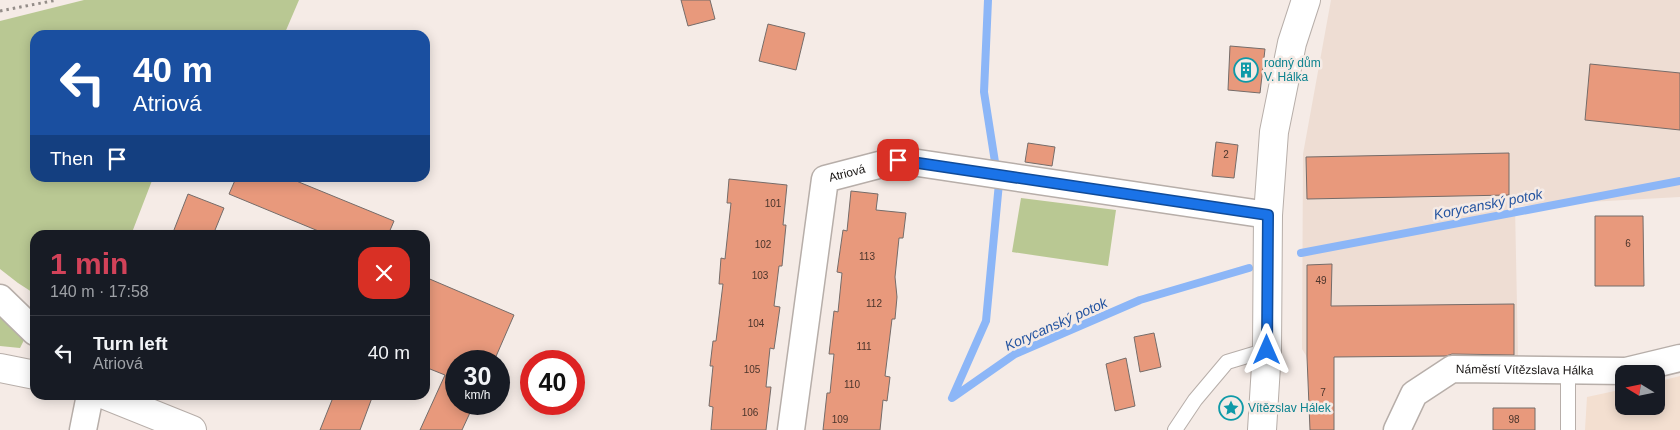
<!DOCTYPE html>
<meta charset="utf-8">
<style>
:root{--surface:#171b24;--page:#20242c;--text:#f1f3f6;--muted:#9ea1a6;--line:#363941;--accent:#d24259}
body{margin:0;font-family:Helvetica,sans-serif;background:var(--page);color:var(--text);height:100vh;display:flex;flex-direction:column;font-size:19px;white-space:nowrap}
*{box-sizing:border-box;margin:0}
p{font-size:16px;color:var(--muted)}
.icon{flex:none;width:28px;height:28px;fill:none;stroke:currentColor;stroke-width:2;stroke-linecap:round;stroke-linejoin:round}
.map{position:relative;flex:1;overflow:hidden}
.sheet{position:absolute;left:30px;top:230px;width:400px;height:170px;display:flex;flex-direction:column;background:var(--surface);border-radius:15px;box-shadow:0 2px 12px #0003}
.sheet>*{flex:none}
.guide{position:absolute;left:30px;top:30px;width:400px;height:152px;border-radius:15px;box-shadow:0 2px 12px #0003;background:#1a4fa0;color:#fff;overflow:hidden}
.needle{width:32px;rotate:280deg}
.buttons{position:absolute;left:1615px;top:365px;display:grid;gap:10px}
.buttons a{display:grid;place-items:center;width:50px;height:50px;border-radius:10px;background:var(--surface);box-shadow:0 2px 12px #0003;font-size:25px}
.speed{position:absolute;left:445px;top:350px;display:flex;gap:10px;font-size:25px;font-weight:700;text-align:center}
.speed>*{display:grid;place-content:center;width:65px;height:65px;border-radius:50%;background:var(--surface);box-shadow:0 2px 12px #0003;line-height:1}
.speed small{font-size:12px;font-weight:400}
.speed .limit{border:8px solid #d22;background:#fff;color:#111}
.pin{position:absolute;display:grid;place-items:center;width:42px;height:42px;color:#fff;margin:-21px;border-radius:10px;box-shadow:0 2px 8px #0006}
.me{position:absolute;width:55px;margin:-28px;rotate:0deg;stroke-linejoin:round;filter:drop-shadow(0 0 4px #0008)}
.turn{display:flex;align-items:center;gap:18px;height:105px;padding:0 20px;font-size:22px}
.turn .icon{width:65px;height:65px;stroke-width:2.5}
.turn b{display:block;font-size:35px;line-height:42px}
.then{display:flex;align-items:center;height:48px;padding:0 20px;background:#0003;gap:10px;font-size:19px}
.round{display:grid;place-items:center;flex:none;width:52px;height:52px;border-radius:15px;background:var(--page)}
.overview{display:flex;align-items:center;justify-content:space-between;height:85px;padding:0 20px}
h1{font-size:30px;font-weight:600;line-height:38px;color:var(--accent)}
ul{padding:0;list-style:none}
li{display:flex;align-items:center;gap:15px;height:75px;padding:0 20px;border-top:1px solid var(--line)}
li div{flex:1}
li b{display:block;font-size:19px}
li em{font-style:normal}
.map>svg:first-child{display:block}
.commercial{fill:#f3dfd0}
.built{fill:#eeddd3}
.green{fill:#b9c893}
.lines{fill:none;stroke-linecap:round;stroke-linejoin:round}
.stream{stroke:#8cb6f7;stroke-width:8}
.building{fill:#e8997c;stroke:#756c69}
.lane-casing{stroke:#b7aea9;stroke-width:16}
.street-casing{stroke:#b7aea9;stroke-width:29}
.secondary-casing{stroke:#b7aea9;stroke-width:30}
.path{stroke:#948d89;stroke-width:3;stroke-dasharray:2.5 4;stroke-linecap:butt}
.lane{stroke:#fff;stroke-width:14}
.street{stroke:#fff;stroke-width:26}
.secondary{stroke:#fff;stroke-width:28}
.route-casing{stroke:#114b97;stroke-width:12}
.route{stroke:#1a73e8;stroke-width:9}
.labels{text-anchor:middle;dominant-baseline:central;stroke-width:5;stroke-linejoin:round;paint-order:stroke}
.number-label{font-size:10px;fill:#4a342b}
.culture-label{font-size:12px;fill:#0d838f;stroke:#f5ebe6;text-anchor:start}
.street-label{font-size:12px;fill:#151210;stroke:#f5ebe6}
.water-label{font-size:14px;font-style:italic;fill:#2454a0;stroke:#f5ebe6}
</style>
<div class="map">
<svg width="1680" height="430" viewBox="0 0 1680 430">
<rect width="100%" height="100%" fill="#f5ebe6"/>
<path class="commercial" d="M1680,376V430H1585L1587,397L1624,389V406H1656V382Z"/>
<path class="built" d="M1331,0H1680V197L1515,206L1518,357H1307L1302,349L1303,154Z"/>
<path class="green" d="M84,0H299L284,35H35V178H153L131,235H35V294L18,283L0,269V21Z
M1021,198L1116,210L1108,266L1012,252Z
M0,313L26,336L20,348L0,346Z"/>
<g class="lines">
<path class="stream" d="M988,0L984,92L995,162
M999,183L986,321L952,398L1015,354L1140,300L1249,268
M1301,253L1680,181"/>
</g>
<path class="building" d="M681,0H710L715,19L688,26Z
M768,24L805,33L796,70L759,61Z
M1230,46L1265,49L1260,93L1228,90Z
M1590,64L1680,73V130L1585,120Z
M1216,142L1238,145L1234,178L1212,176Z
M1028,143L1055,147L1052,166L1025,162Z
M1509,153V195L1307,199L1306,157Z
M236,178H289L394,221L388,235H328L229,194Z
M729,179L787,185L783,225H786L782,266H779L774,306L780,307L774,349L770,348L766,387H771L766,430H711L713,407L709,406L713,366H710L713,341H716L723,284H719L721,258L725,259L731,203H727Z
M851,191L878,194L876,210L906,213L903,238H899L895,277L897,297L895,319H892L885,376L890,377L887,401L883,400L880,430H823L827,393H830L834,354H829L834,311L838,312L842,273L837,272L843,230L847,231Z
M188,194L224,208L213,235H172Z
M1595,216H1643L1644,286H1595Z
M1332,264L1331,306L1514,304V355L1452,354L1446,356L1334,357V430H1310L1307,357V265Z
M425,277L514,315L494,361H456V404H474L462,430H420L445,375L425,367Z
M1154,333L1161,367L1140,372L1134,337Z
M1126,358L1135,406L1115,411L1106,364Z
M334,395H373L360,430H320Z
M1493,408H1535V430H1493Z"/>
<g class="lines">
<g class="lane-casing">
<path id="lane" d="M1568,370V430
M1175,430L1195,400L1227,362L1267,350"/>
</g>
<g class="street-casing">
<g id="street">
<path d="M0,298L35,332"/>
<path d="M83,430L90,395"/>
<path id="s1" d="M791,430L825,179L898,160L1268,215"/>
<path id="s2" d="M1397,430L1414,394L1452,369L1626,371L1680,358"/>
</g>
</g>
<g class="secondary-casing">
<path id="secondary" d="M0,368L35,375
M105,395L192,430
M1262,430L1267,350L1268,215L1274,132L1292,43L1306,0"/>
</g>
<path class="path" d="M0,11L57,0"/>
<use href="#lane" class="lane"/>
<use href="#street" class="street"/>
<use href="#secondary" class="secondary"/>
</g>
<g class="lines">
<g class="route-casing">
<path id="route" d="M898,160L1268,215L1267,350"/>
</g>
<use href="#route" class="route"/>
</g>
<defs>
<g id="building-ring" transform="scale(1.25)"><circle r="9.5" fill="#f5ebe6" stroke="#0f9aa8" stroke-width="1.5"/><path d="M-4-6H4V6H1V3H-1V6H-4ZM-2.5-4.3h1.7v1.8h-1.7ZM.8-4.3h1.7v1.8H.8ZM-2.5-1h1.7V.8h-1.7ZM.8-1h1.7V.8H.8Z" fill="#0f9aa8"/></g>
<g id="sight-ring" transform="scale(1.25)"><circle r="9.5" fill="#f5ebe6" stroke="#0f9aa8" stroke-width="1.5"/><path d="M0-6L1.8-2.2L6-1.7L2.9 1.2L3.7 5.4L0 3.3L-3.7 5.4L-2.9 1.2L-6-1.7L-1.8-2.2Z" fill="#0f9aa8"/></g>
</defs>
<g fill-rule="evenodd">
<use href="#building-ring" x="1246" y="70"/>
<use href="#sight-ring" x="1231" y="408"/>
</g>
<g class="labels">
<g class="number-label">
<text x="1226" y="154">2</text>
<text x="773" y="203">101</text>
<text x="1628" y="243">6</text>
<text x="763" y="244">102</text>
<text x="867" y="256">113</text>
<text x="760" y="275">103</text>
<text x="1321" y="280">49</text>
<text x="874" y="303">112</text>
<text x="756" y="323">104</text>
<text x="864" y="346">111</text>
<text x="752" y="369">105</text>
<text x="852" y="384">110</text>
<text x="1323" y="392">7</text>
<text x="750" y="412">106</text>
<text x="840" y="419">109</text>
<text x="1514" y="419">98</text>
</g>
<g class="culture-label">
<text x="1264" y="63">rodný dům<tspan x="1264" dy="14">V. Hálka</tspan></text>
<text x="1248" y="408">Vítězslav Hálek</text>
</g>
<g class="street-label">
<text stroke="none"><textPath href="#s1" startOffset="276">Atriová</textPath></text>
<text stroke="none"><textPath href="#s2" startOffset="158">Náměstí Vítězslava Hálka</textPath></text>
</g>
<g class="water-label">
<text transform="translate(1488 204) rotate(-11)">Korycanský potok</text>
<text transform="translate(1056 324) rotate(-24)">Korycanský potok</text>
</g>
</g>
</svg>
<div class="buttons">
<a><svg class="needle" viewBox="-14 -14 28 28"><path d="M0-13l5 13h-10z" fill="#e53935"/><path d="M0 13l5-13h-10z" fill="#9ea1a6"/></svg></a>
</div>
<div class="speed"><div>30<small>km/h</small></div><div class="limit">40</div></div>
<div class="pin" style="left:898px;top:160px;background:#d93025"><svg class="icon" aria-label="arrive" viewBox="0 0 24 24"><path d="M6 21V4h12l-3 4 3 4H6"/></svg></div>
<svg class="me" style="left:1267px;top:350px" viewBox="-20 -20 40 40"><path d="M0-17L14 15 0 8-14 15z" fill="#1a73e8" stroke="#fff" stroke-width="4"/></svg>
<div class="guide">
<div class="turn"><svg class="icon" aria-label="left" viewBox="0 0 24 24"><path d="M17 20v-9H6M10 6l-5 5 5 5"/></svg><div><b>40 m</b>Atriová</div></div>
<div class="then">Then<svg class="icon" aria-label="arrive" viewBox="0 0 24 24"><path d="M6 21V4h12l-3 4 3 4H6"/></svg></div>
</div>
<section class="sheet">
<div class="overview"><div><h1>1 min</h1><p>140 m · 17:58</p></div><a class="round" style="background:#d93025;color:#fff"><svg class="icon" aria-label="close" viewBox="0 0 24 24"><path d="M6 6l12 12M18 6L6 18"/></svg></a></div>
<ul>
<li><svg class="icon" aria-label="left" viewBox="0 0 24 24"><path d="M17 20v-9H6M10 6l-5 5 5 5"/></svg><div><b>Turn left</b><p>Atriová</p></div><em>40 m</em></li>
</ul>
</section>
</div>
